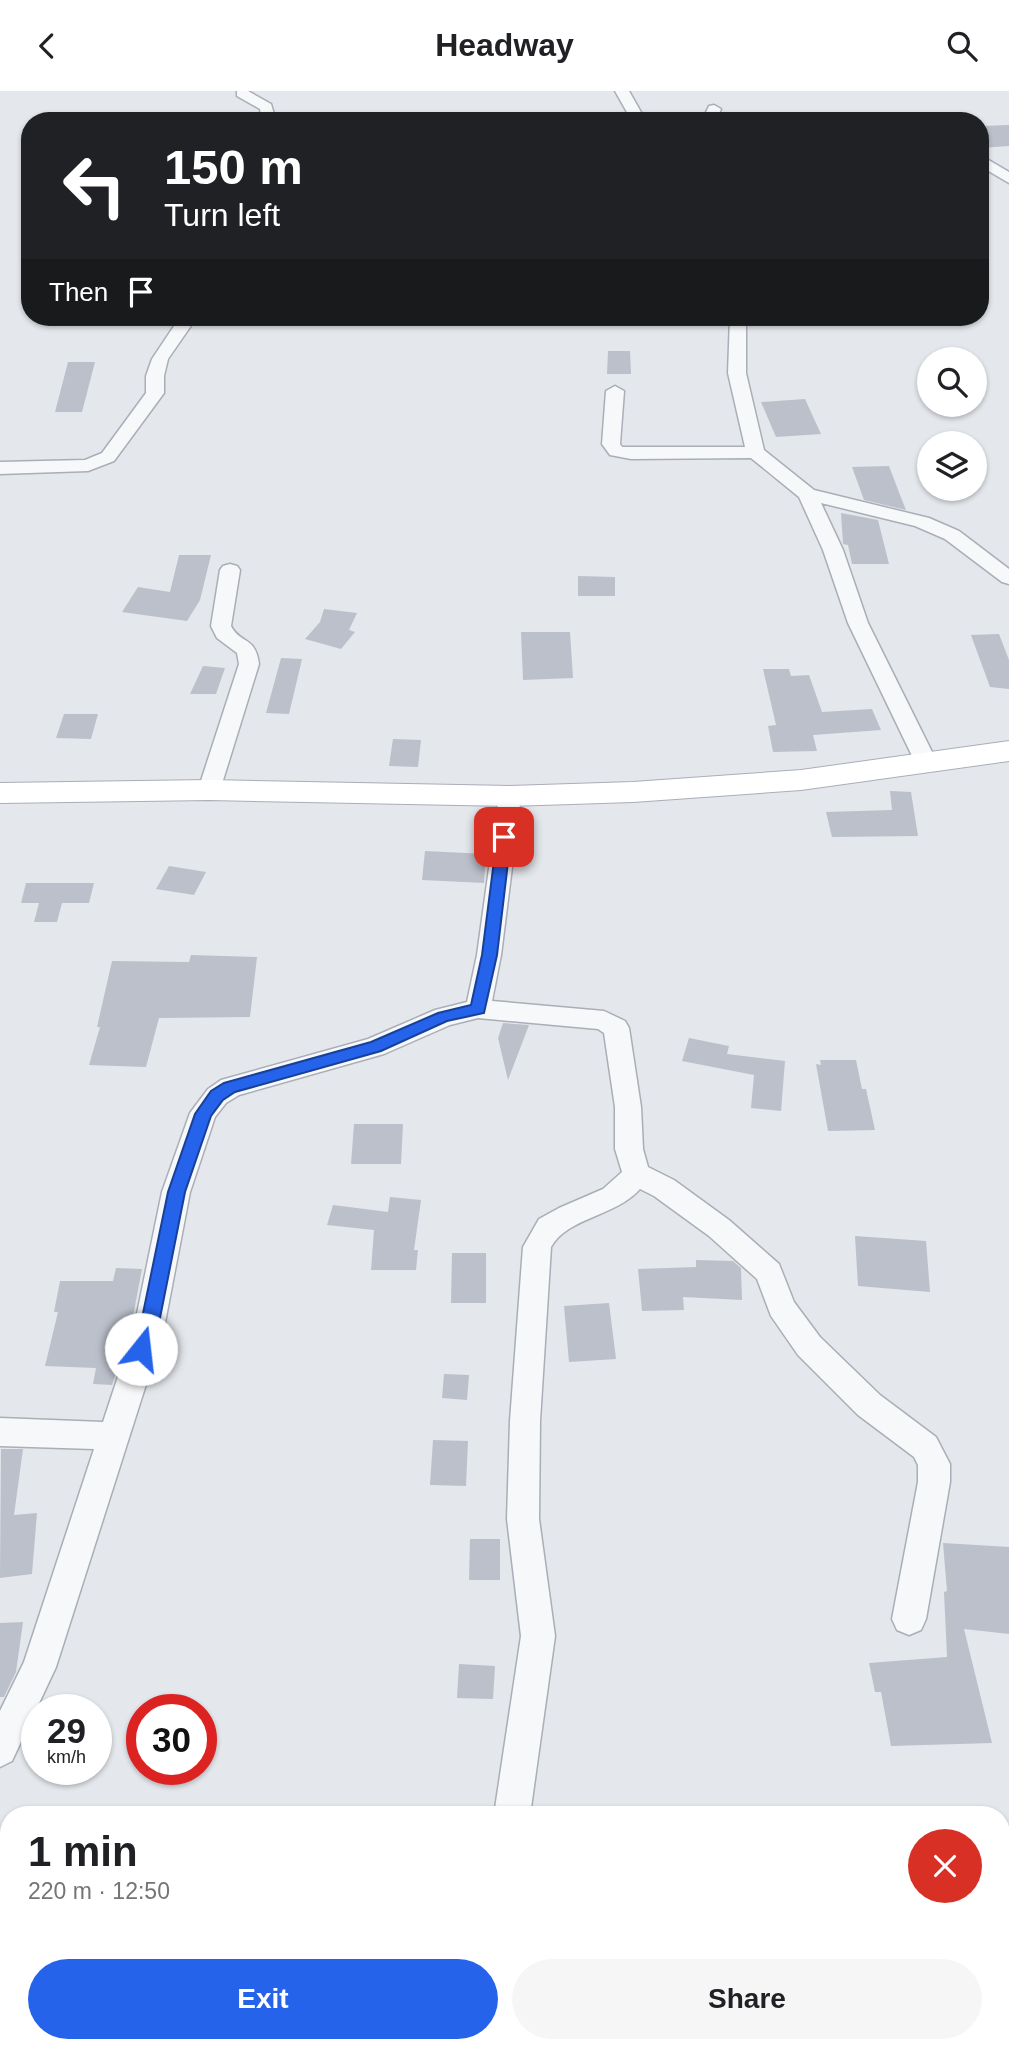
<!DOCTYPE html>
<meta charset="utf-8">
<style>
:root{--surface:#fff;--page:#f6f6f6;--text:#202124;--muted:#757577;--accent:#2563eb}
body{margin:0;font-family:Helvetica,sans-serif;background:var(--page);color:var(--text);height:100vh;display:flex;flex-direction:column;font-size:26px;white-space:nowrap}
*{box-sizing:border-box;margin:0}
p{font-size:23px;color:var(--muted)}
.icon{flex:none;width:38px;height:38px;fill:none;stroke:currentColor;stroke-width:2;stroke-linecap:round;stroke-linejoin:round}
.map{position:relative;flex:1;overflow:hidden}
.panel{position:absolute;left:0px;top:1715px;width:1010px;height:247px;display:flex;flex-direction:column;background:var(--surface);border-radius:28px 28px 0 0;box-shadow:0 2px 5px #0004}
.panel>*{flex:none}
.guide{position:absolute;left:21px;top:21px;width:968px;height:214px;border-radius:28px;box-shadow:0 2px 5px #0004;background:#202124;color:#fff;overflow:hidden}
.controls{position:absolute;left:917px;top:256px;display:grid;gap:14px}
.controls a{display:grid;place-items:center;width:70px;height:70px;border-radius:50%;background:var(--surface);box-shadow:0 2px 5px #0004;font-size:35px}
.speed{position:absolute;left:21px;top:1603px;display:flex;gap:14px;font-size:35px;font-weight:700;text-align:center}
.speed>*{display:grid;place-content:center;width:91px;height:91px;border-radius:50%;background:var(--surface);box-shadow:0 2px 5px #0004;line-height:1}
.speed small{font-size:18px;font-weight:400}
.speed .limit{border:10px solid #d22;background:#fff;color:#111}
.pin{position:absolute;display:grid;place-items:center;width:60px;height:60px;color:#fff;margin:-30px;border-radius:14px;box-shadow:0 4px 10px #0006}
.me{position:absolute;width:77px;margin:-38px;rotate:16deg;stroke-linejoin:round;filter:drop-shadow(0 0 5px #0008)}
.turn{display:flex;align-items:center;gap:24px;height:147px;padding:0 28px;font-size:32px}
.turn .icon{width:91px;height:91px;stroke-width:2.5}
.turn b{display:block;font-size:49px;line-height:60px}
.then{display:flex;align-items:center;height:66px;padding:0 28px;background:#0003;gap:14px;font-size:26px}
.round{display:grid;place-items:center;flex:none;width:74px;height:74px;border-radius:37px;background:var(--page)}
.headline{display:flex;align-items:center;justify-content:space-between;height:119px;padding:0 28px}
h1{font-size:42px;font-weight:700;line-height:52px}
.button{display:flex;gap:14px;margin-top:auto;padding:14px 28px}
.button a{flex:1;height:80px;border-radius:42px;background:var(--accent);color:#fff;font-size:28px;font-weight:700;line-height:80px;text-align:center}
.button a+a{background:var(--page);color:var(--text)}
header{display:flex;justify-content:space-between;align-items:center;height:91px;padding:0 28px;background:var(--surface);font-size:32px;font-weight:700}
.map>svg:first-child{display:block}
.building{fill:#bbc0ca}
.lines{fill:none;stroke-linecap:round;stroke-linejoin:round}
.street-casing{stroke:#a9aeb7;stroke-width:3}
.secondary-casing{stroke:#a9aeb7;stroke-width:2}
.street{fill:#f7f8fa;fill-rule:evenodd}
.secondary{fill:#fff;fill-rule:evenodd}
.route{fill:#2563eb;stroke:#184099;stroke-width:2}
</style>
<header><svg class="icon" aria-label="back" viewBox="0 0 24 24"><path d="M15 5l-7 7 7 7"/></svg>Headway<svg class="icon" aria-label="search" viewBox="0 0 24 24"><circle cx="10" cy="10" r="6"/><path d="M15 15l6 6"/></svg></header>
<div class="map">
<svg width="1009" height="1961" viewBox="0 0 1009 1961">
<rect width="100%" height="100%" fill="#e4e7ec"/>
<path class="building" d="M1009,34V55L980,57V35Z
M608,260H630L631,283H607Z
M68,271H95L82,321H55Z
M805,308L821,343L776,346L761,311Z
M889,375L900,404L906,419L864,409L852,376Z
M841,422L878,429L889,473H852L848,454L843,453Z
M179,464H211L200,509L187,530L122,521L138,496L170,501Z
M578,485L615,486V505H578Z
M324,518L357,522L349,539L355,541L341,558L305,548L320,531Z
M521,541H570L573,587L523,589Z
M999,543L1009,569V598L990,596L971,544Z
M281,567L302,568L289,623L266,622Z
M203,575L225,577L216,603H190Z
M763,578H789L791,585L809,584L822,621L872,618L881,639L813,644L817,660L773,661L768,635L776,634Z
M64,623H98L91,648L56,647Z
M393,648L421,649L418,676L389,675Z
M890,700L911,701L918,745L832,746L826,721L892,719Z
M425,760L486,763L484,792L422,789Z
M169,775L206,781L194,804L156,798Z
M26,792H94L89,812H62L57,831H34L39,812H21Z
M191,864L257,866L250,926L159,927L146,976L89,974L100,936H97L112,870L189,871Z
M503,932L529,934L508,989L498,947Z
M689,947L729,955L727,963L785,970L781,1020L751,1017L754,984L682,970Z
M820,969H856L862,998H866L875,1039L828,1040L816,973L821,974Z
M354,1033H403L401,1073H351Z
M390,1106L421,1109L414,1159H418L416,1179H371L374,1139L327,1134L333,1114L388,1121Z
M855,1145L926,1150L930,1201L858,1195Z
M452,1162H486V1212H451Z
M696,1169L733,1170L741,1177L742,1209L683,1206L684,1219L642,1220L638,1178L696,1176Z
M116,1177L142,1178L131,1236L112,1294L93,1293L96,1277L45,1275L58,1221H54L60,1190H113Z
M609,1212L616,1268L569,1271L564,1215Z
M444,1283L469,1284L467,1309L442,1307Z
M433,1349L468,1350L466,1395L430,1394Z
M1,1358H23L14,1424L37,1422L32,1483L0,1487Z
M470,1448H500V1489H469Z
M943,1452L1009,1456V1543L964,1538L992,1652L891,1655L881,1601H875L869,1572L947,1566L944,1501L947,1500Z
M23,1531L16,1581L4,1606H0V1532Z
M459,1573L495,1575L493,1608L457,1607Z"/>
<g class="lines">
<g class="street-casing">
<path id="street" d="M237,0H248L271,13L276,30H262L260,18L237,5Z
M615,0H629L646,30H632Z
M714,14L721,18L716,30H702L709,15Z
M980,64L1009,81V92L980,75Z
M180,226H197L168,268L164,285V302L114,370L88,380L0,383V371L85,369L102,362L146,302V285L152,268Z
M730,226H746V282L764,359L814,399L929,427L959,440L1009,478V493L1002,491L945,448L915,435L821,412L843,459L868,532L937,671L934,676H918L915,671L848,532L823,459L799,406L751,367L631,368L610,364L602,353L606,300L615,295L624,300L620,353L622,356H745L728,282Z
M230,473L237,475L240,479L231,535C241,554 255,544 259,573L220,699L217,704L209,706L201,704L198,699L239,573L237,562L217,547L211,535L220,479L223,475Z
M510,698L518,700L521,705L501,864L492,910L604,920L625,930L629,937L641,1016L643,1058L648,1076L674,1089L729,1129L779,1173L794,1211L820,1246L880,1304L936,1346L950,1373V1391L926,1528L921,1539L909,1544L897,1539L892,1528L918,1391V1374L914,1366L858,1324L798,1264L771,1225L757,1188L709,1145L654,1105L640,1098C615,1126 568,1126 551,1156L540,1330L539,1428L555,1545L530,1724H494L521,1545L507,1428L510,1330L523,1156L539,1128L559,1117L603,1098L622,1081L615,1058V1016L604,942L598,938L478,927L450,934L384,963L239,1004L226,1012L215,1026L190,1101L164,1237L56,1576L12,1670L0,1676V1620L24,1571L94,1358L0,1355V1327L103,1331L134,1237L162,1101L190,1022L208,998L221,989L368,948L435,919L467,911L477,864L499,705L502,700Z
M431,1953H469L467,1961H429Z
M738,1953H776L775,1961H737Z"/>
</g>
<g class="secondary-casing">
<path id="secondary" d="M1009,650V670L801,699L633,711L510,715L209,709L0,712V692L209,689L510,695L633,691L801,679Z"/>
</g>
<use href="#street" class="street"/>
<use href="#secondary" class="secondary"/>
</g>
<path class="route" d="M504,741L511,746L497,864L484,922L447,930L381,960L235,1001L223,1009L211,1025L185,1101L158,1237L148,1264L141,1266L135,1264L132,1258L140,1237L168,1101L195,1023L211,1000L224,992L371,951L438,922L471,914L482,864L497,746Z"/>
</svg>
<div class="controls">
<a><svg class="icon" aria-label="search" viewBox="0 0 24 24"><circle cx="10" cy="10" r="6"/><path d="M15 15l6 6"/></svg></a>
<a><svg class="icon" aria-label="layers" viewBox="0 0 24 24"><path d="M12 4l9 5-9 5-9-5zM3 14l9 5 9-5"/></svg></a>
</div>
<div class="speed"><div>29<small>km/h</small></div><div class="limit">30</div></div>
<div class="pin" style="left:504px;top:746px;background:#d93025"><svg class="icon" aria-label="arrive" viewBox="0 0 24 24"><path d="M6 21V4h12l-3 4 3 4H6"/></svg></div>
<svg class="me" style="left:141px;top:1258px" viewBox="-20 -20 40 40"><circle r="19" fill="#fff"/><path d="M0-13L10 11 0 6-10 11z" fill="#2563eb"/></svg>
<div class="guide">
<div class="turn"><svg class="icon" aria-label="left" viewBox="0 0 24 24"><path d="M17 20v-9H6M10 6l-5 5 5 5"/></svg><div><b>150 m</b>Turn left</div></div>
<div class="then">Then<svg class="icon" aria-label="arrive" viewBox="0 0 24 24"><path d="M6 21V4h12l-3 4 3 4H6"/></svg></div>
</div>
<section class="panel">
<div class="headline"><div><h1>1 min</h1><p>220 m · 12:50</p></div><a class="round" style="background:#d93025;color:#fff"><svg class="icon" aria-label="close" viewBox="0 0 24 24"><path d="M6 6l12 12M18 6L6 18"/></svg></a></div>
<div class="button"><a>Exit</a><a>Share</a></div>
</section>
</div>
